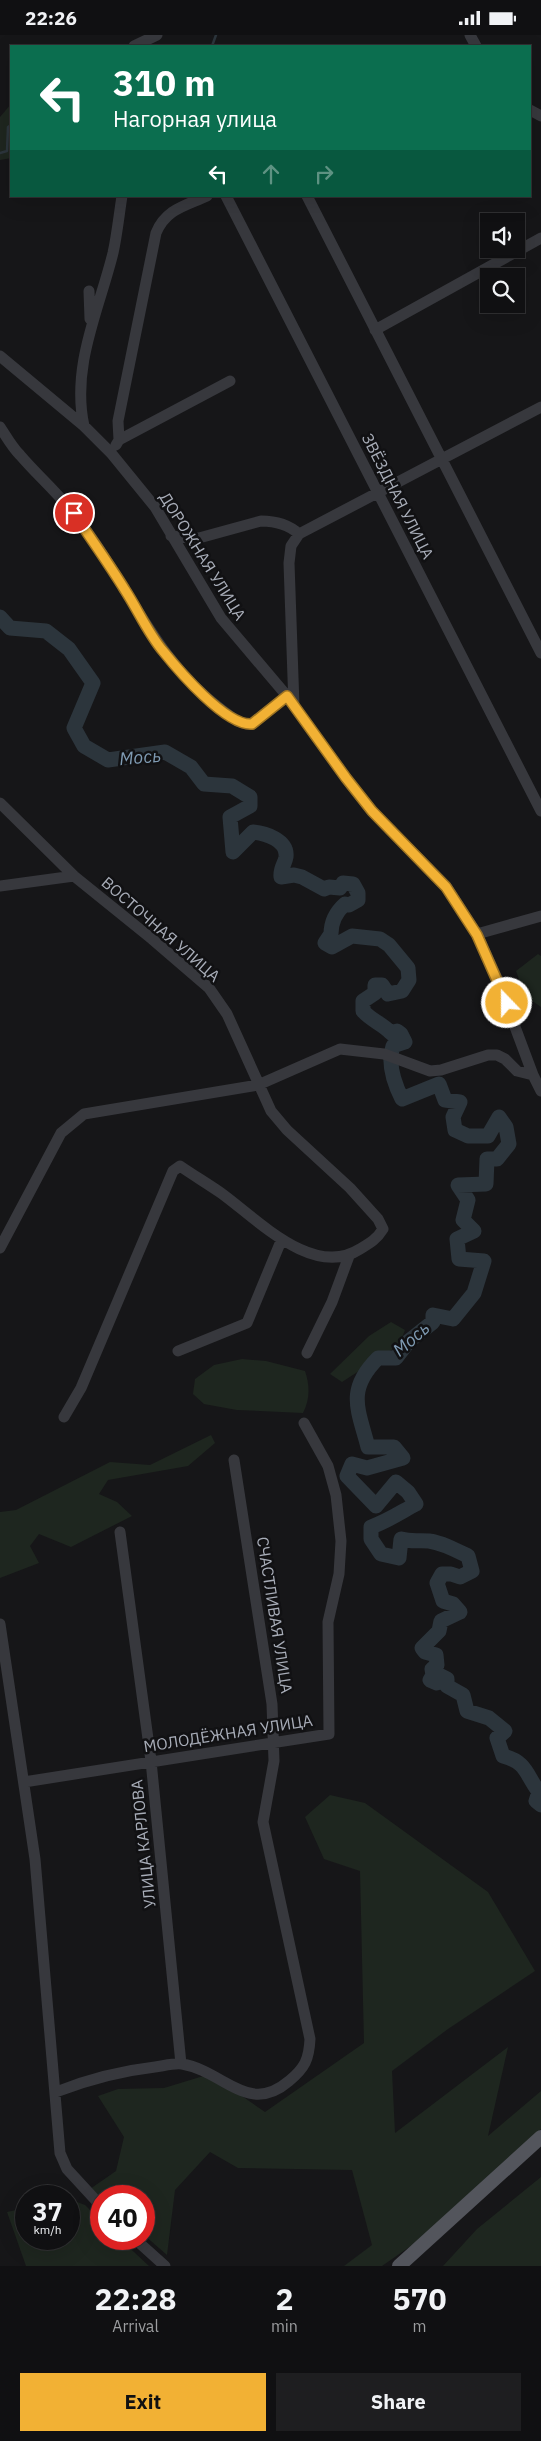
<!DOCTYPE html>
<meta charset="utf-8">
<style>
:root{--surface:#101012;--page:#1e1e20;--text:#f1f3f6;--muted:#9c9d9f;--line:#303032;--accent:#f2b134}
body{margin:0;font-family:"IBM Plex Sans",sans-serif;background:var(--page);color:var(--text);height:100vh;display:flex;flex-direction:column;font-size:19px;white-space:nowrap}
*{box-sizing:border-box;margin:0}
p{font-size:16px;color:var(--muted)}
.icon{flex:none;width:28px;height:28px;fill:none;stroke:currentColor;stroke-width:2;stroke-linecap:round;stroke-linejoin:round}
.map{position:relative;height:2231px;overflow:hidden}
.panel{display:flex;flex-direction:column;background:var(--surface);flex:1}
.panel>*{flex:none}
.guide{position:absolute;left:10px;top:10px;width:521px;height:152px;border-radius:0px;box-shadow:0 5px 20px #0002,0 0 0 1px var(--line);background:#0b6e4f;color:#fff;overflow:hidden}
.tools{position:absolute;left:480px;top:178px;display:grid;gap:10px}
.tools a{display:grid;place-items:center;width:45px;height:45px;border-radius:0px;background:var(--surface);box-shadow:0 5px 20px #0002,0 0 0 1px var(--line);font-size:25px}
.speed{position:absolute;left:15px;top:2150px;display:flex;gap:10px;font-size:25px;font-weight:700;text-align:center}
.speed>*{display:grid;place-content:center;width:65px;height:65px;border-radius:50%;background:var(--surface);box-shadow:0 5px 20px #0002,0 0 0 1px var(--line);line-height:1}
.speed small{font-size:12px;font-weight:400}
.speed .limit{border:8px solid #d22;background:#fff;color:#111}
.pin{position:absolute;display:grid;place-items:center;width:42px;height:42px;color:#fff;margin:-21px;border:2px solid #fff;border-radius:50%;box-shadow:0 1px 5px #0007}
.me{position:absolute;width:55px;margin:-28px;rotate:338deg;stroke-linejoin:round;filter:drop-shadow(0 0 4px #0008)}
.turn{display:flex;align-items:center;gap:18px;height:105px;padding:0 20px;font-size:22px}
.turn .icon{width:65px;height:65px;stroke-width:2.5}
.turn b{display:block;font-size:35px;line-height:42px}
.lanes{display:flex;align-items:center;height:48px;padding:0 20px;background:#0003;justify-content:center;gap:25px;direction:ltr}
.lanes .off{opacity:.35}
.eta{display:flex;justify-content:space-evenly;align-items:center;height:85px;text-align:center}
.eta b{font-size:30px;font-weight:700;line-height:35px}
.primary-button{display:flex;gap:10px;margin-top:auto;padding:10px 20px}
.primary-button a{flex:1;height:58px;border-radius:0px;background:var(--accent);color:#111;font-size:20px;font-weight:700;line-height:58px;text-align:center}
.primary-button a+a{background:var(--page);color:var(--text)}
.status{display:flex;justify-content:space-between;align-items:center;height:35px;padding:0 25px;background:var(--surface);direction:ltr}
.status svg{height:14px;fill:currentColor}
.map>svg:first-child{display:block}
.green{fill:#1e261f}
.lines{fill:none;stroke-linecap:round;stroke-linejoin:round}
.stream{stroke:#2c353c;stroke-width:2.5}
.river{stroke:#2c353c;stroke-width:15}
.minor{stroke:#37383d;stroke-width:11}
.major{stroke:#53555c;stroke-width:14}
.route-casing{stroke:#9d7322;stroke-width:12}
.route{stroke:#f2b134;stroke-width:9}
.labels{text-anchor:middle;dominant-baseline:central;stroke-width:5;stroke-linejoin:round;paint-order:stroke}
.street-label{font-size:16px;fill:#a8adb8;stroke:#111113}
.water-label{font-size:18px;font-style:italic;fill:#7f9bb3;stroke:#111113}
</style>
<div class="status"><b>22:26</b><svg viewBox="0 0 49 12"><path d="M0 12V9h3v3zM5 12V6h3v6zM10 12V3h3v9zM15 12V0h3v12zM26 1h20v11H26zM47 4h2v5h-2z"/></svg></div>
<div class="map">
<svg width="541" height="2231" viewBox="0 0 541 2231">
<rect width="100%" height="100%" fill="#161618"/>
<path class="green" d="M11,69V123L0,125V82Z
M538,919L541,921V972L525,961L516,936Z
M391,1287L405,1295L399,1310L342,1347L330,1339L369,1301Z
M242,1324L266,1326L305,1336C310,1351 310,1364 303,1378L237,1375L204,1369L193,1359L195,1344L214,1330Z
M211,1400L215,1408L188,1431L108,1445L99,1459L117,1467L132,1481L71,1512L39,1499L30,1511L39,1528L0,1543V1477L16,1475L110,1427L150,1430Z
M330,1760L365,1768L488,1857L535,1936L448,1994L392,2036L395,2098L508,2012L488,2101L541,2056V2094L425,2201L382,2231H344L372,2210L352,2135L238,2133L210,2117L175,2155L167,2220L144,2200V2161H101V2163L90,2154L116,2136L124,2102L98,2061L118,2054L164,2053L210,2039L265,2077L364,2008L360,1836L324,1824L305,1782Z
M541,2142V2231H443L477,2194Z
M69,2164L85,2170L101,2186V2204H120L149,2231H26L7,2177L26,2173V2204H69Z"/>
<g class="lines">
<path class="stream" d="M212,11L216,0
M0,118L7,116L8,92L11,90"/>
<path class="river" d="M0,582L10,593L46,596L69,614L93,648L74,693L84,711L108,725L165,717L191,732L204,749L232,751L250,762V771L230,782L233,817L253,797C265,798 288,805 286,822C285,829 280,833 281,842L294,840L302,842L324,854L329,852L340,853L343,848L353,849L358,858V865L349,870L345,869C336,877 331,887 331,899L325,908L332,912L352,901L380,904L389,910L408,933L409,945L402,956L388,959L382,950H375V958L363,966V976C372,986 383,989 391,998L397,996L401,999L405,1007L393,1011C387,1029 394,1048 402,1064L439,1049L445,1065L460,1067L453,1082L455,1095L468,1101H488L499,1082L506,1092L509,1109L497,1124H487L486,1149L458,1150L468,1165L463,1185L474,1196L457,1204L459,1224L484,1226L474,1258L453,1284L433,1280V1287L409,1306L396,1323H378C346,1355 358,1374 368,1412H394L403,1423L367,1433L352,1429L347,1441L376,1471L396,1447L408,1457L416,1469C401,1477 388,1486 371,1492V1504L381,1519L399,1523L401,1504C411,1507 419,1505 429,1506C443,1508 456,1515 468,1521L472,1536L460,1542L451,1539H442L437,1548L443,1566L453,1569L460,1577L441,1586L439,1596L422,1613L425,1617L436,1620L437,1630L432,1634L433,1640L430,1645L437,1648L441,1641L447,1644V1651L463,1660L467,1676L489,1683L505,1696L497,1703L503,1721C527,1727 526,1740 539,1757L536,1766L541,1770"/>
<path class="minor" d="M470,0L476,11
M134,11L157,0
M530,75L541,81
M226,161L541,776
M307,161L541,618
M89,256L90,284
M375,295L541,203
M0,321L84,391L111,418L155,472L221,583L287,661L346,743L372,776L446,851L477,899L496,941L533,1040L541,1056
M84,391C71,331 99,275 113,218C117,200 119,180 122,161
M0,392C6,401 12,412 20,420C37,440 58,458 74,479C127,545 152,623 222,675C232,682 239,690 252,689L287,661
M119,405L118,386L156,198C166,174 185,171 207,161
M116,410L119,405L230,346
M171,501L199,503L261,486C276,486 288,489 299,499
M294,671L289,528L291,511L299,499L541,372
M0,768L74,841L152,904L209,953L227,979L271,1076L287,1095L350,1153L378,1184L383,1194C377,1204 370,1208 360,1214C313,1244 257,1184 221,1158C208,1149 193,1140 180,1131L173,1136L81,1353L64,1382
M0,851L74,841
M477,899L541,881
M0,1213L61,1098L84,1079L258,1050L340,1014L384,1019L430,1036L441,1035L488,1020H497L505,1024L517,1036L533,1040
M178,1316L247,1288L281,1206
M307,1318L332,1267L349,1221
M120,1497L151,1726L181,2029
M0,1589L35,1824L60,2118L67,2134L101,2171
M24,1747L329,1699L328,1587L339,1539L341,1506L336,1460L328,1431L304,1388
M56,2057C89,2044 120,2036 155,2032C163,2031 174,2028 182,2029C224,2036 248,2081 289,2046C305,2033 309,2024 310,2004L263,1787L274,1726L272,1669L234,1425
M135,2204L165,2231"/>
<path class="major" d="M399,2231L541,2102"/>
</g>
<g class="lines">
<g class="route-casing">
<path id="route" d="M74,478C91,504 109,529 125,555C138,575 148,598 163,616C179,636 226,691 252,689L287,661L346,743L372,776L446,852L477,900L507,968"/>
</g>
<use href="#route" class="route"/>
</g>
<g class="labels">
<g class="street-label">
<text transform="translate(398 461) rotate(63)">ЗВЁЗДНАЯ УЛИЦА</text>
<text transform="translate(203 521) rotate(58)">ДОРОЖНАЯ УЛИЦА</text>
<text transform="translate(161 894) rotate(41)">ВОСТОЧНАЯ УЛИЦА</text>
<text transform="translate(275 1580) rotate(81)">СЧАСТЛИВАЯ УЛИЦА</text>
<text transform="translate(228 1698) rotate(-9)">МОЛОДЁЖНАЯ УЛИЦА</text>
<text transform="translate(143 1809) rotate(-96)">УЛИЦА КАРЛОВА</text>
</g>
<g class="water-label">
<text transform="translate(140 722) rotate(-5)">Мось</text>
<text transform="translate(411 1304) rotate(-41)">Мось</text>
</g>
</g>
</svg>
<div class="tools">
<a><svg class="icon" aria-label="sound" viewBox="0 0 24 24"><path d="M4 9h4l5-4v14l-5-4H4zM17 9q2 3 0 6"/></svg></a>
<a><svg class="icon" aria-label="search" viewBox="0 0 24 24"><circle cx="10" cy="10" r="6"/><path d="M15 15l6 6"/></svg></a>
</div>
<div class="speed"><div>37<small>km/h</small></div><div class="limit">40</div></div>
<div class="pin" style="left:74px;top:478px;background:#d93025"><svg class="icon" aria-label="arrive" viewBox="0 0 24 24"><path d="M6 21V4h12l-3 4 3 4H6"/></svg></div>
<svg class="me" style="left:507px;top:968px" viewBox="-20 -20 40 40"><circle r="17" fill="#f2b134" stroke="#fff" stroke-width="3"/><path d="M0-11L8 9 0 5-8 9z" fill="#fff"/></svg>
<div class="guide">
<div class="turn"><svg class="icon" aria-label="left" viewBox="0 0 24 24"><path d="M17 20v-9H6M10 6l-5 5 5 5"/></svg><div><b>310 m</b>Нагорная улица</div></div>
<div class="lanes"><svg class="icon" aria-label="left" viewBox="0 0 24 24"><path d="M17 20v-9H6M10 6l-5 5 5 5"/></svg><svg class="icon off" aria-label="ahead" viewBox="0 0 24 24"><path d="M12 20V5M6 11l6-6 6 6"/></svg><svg class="icon off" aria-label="right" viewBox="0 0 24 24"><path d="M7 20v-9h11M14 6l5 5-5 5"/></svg></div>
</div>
</div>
<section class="panel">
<div class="eta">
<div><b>22:28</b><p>Arrival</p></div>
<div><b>2</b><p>min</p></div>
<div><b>570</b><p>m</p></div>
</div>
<div class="primary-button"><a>Exit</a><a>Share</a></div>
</section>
